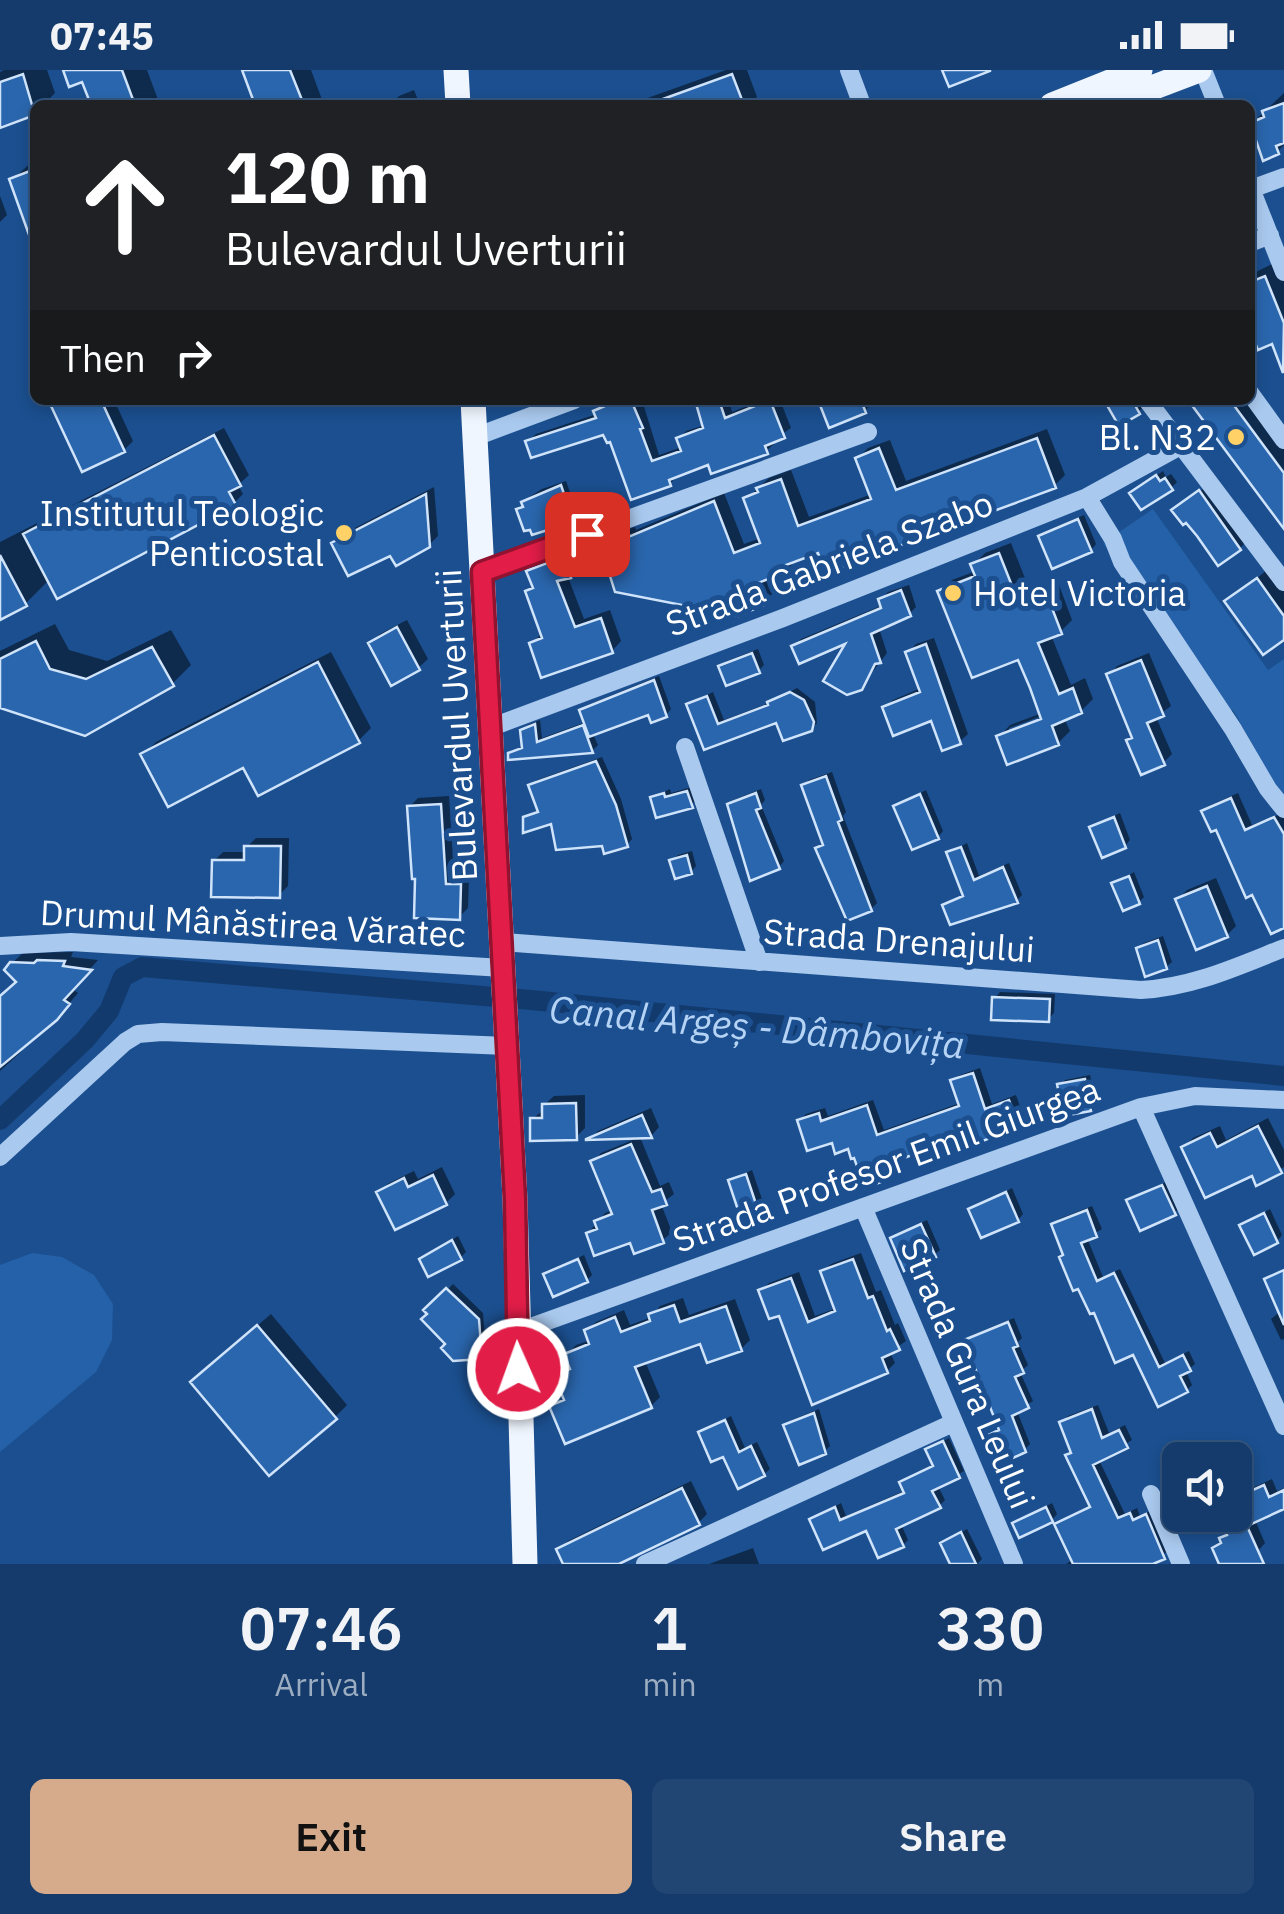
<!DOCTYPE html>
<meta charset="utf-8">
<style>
:root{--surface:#143b6b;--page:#214673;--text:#f1f3f6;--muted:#9dadc1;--line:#33557e;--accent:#d6ab8b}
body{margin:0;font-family:"IBM Plex Sans",sans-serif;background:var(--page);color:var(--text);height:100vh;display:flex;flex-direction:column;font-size:38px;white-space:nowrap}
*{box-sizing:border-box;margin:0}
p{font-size:32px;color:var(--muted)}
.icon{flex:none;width:55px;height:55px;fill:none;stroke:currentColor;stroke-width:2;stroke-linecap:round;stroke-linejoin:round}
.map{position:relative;height:1494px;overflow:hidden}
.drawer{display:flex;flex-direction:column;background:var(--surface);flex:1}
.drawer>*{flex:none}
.top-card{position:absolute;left:30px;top:30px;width:1225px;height:305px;border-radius:15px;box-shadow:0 5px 15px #0003,0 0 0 2px var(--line);background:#202124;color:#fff;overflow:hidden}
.controls{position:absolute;left:1162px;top:1372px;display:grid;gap:20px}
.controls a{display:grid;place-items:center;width:90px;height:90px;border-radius:15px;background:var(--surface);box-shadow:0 5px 15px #0003,0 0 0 2px var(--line);font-size:50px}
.pin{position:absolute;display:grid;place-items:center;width:85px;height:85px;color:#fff;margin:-42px;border-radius:20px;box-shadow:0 5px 15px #0006}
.me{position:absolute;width:110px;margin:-55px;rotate:358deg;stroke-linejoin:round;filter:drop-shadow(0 0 8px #0008)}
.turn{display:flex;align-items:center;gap:35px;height:210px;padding:0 30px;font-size:45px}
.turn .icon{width:130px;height:130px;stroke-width:2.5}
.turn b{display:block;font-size:70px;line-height:85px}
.then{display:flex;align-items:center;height:95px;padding:0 30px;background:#0003;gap:20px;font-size:38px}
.eta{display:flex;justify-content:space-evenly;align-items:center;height:170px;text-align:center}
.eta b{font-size:60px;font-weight:600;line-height:70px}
.cta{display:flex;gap:20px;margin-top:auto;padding:20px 30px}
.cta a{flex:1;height:115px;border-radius:15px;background:var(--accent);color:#111;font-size:40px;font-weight:600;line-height:115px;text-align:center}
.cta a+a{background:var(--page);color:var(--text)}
.status{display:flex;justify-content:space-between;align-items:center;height:70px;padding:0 50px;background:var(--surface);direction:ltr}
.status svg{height:28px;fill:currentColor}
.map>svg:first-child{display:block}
.green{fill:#2461a8}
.shadow{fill:#0007;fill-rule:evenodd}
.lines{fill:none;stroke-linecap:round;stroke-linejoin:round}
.canal{stroke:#123a6d;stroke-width:20}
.building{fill:#2a66ad;stroke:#cfe3fa;stroke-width:2.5}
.minor{stroke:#a9c9ee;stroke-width:18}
.major{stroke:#f0f6ff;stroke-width:25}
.route-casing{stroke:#92132f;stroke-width:25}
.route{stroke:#e11d48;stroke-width:18}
.poi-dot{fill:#ffd166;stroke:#1b4f8f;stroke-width:4}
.labels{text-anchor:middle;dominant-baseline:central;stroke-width:10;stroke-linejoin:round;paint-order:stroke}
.poi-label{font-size:35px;fill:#fff;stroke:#1b4f8f;text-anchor:end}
.street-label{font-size:35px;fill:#fff;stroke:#1b4f8f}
.water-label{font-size:38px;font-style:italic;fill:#b5d3f5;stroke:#1b4f8f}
</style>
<div class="status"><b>07:45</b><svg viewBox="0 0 49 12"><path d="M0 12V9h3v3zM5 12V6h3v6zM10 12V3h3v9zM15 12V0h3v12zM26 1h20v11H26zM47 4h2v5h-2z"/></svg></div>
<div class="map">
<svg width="1284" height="1494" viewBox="0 0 1284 1494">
<rect width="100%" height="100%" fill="#1b4f8f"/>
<path class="green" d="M1153,439L1268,600L1284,589V730L1233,640L1220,647L1103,473Z
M32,1183L62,1187L94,1205L113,1234L112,1270L96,1302L0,1382V1195Z"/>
<path class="shadow" d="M4,0H47L55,23L43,35H35V43L0,55V2Z
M65,0H147L160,35H93L83,9Z
M245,0H311L324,35H258Z
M726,0H747L757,27L749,35H637L642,30Z
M414,20L420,35H395L393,32L399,26Z
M1284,23V75L1277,82L1251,54Z
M35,89V145L12,110Z
M0,126L7,145L0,152Z
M1284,188V298L1273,271L1250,254V205Z
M1250,313L1284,359V455L1192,330H1250Z
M61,330H114L133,371L124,380L54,337Z
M613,330H642L659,385L682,377L679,369L686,361L705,355L697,330H729L732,342L763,330H780L791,358L773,370L774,374L766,381L709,392L677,406L670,414L605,362L528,371L536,364L597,344L604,334Z
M820,330H873L874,331L865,341Z
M1107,330H1140L1144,336L1138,342Z
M224,358L249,405L238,415L243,424L234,433L50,509L25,534L0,547V472Z
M1047,359L1065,405L1054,416L798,488L787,500L767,507L773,523L763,533L603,474L613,464L635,457L636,460L724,423L744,474L761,468L746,429L769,408L791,400L809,447L872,424L858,388L868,378L890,370L906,411Z
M1163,401L1166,407L1171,404L1177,412L1171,418H1138Z
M566,411L572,428L563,435L565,440L550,456L519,440L529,427L542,419Z
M434,417L438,466L429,475L391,482L334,473L343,464Z
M1206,417L1245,473L1240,478L1180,435Z
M1084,445L1096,474L1091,480L1041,466L1047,461Z
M1011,473L1032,526L1059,515L1072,550L1061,561L1051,565L1071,615L1085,608L1093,629L1081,641L1064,648L1070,661L1058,673L999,667L1010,655L1042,643L1019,587L940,522L952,510L976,501L973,495L985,483ZM1052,642L1054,647L1009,664V658Z
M572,479L579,496L568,507L584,549L610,540L621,571L612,581L532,573L541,564L528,522L534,515L529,501L538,492L559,484L566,503H572L564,482Z
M1271,497L1284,516V567L1228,531Z
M909,515L916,537L909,544L879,558L887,583L861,617L851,569L794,577L801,569L883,535L881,529L888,522Z
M407,550L428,589L418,598L371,573L380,564Z
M55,554L69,580L107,591L171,560L191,595L172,614L0,636V581Z
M934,568L968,664L959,672L932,648L885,638L893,630L921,618L908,582L916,574Z
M758,579L764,595L759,600L721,597L727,591Z
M331,582L371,658L358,671L244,694L143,685L156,672Z
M1149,583L1171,636L1156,647L1172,684L1163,693L1134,666L1109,605L1117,596Z
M659,606L671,639L666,645L650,642L593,664L598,675L592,681L510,684L524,675L522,661L528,655L540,650L542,668L586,652L582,641L588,635Z
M797,618L815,632L817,653L811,659L777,650L705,677L689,634L713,622L724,650L769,633Z
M602,687L621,729L632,769L627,775L604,774L553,750L526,748L540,739L531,716L537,710Z
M832,702L846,742L843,746L877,833L871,839L818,779L825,773L804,716L809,710Z
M692,717L697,730L691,735L652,728L670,719L671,723Z
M761,719L765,730L761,735L784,791L779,797L730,735L736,729Z
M926,720L943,761L938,767L896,736Z
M1238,723L1252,755L1284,743V855L1204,742L1211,735Z
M449,726L454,805L469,806L468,838L459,847L418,806L409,737L418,728Z
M1120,743L1130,770L1125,776L1092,757Z
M256,768H289L288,816L279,825L214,791L223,782H247V777Z
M967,773L979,806L1009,793L1022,825L1017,830L951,852L945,835L965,824L949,783Z
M692,781L696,796L691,802L672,790L678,785Z
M1134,802L1144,827L1139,832L1114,814Z
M1216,808L1236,856L1227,865L1178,829L1187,820Z
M1163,866L1172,892L1166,897L1138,878L1144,873Z
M73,882L71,887L98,890L72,919L78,923L66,937L18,979L21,982L0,1001V928L19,912L12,893L23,883Z
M1000,922L1055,924L1054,943L1048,949L995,928Z
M980,998L992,1034L1016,1025L1024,1048L1018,1055L938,1072L893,1089L897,1100L890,1106L849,1076L800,1050L806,1044L825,1038L828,1046L873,1030L884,1060L960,1033L953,1011L960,1005Z
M1090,1005L1096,1033L1090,1039L1060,1015L1065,1010Z
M585,1025V1058L576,1067L532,1049L544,1040V1035L554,1026Z
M651,1038L659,1057L651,1066L592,1067L598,1061Z
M1268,1048L1284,1080V1097L1257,1113L1253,1103L1184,1077L1193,1068L1220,1056L1226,1070Z
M640,1067L660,1116L669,1112L674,1124L661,1134L672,1162L663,1170L588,1163L605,1143L613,1140L593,1092L601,1083Z
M442,1097L455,1124L446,1133L379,1122L389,1113L414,1101L418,1109Z
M752,1100L764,1135L758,1141L731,1110Z
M1168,1111L1180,1138L1174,1143L1129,1130Z
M1012,1118L1023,1144L1018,1150L971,1140Z
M1092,1136L1102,1159L1087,1168L1103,1207L1120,1199L1165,1293L1189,1281L1195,1294L1186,1301L1192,1315L1187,1320L1134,1282L1065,1184L1054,1154L1059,1149Z
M1270,1139L1282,1165L1277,1171L1242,1156Z
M927,1150L940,1180L934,1185L893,1168Z
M458,1166L466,1182L460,1188L422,1189Z
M861,1183L876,1222L881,1220L895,1255L898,1253L906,1271L890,1282L895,1293L887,1301L780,1242L761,1221L769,1213L799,1202L815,1246L837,1238L823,1201L831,1194Z
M584,1185L592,1205L587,1210L546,1204Z
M1284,1199V1269L1281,1270L1271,1249L1281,1241L1267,1210Z
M453,1214L483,1243L486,1280L481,1286L427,1240Z
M683,1228L689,1245L735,1229L750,1270L741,1279L702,1271L645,1291L660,1327L651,1336L552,1337L565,1327L557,1306L571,1295L567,1284L576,1275L591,1270L587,1260L596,1252L624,1240L630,1255L652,1247L660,1236Z
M271,1244L347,1335L335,1347L205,1300Z
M1014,1248L1022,1268L1018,1272L1028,1295L1020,1302L1033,1331L1017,1341L1030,1374L1024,1380L987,1368L1001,1358L967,1271L973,1265Z
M1098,1335L1109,1363L1125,1355L1132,1370L1099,1390L1125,1444L1137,1438L1140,1446L1152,1440L1170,1480L1147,1494H1066L1074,1489L1057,1455L1092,1435L1062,1352L1068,1346Z
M819,1339L830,1376L824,1382L786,1356L792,1350Z
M731,1346L745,1378L757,1372L770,1399L764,1404L724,1384L701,1362Z
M949,1368L964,1401L938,1416L945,1430L939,1436L901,1454L908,1470L903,1475L867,1458L812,1449L841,1433L846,1446L906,1420L902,1412L908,1407L935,1394L928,1380Z
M1272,1409L1277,1421L1284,1418V1436L1255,1450L1265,1473L1258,1481L1221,1494L1215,1478L1228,1463L1221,1445H1235V1432L1243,1429L1250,1419Z
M691,1411L707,1444L698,1453L613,1494H566L559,1480L568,1471Z
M1052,1433L1057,1444L1052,1450L1015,1454Z
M967,1459L982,1489L977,1494H953L943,1473Z
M753,1478L759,1494H709Z"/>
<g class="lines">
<path class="canal" d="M0,1050L85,970L109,941L123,907L142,897L531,930L1284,1006"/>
</g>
<path class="building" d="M63,0H122L135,35H91L82,12L69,17Z
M242,0H290L304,35H255Z
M942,0H990V1L949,17Z
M23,4L35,45L0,58V12Z
M732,4L744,35H652V33Z
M1284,33V73L1276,76L1279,84L1263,91L1250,53L1264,47L1262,41Z
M35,99V175L33,176L9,109Z
M1265,206L1284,253L1283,303L1272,274L1258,280L1250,261V212Z
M65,330H101L125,382L82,402L51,336Z
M619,330H631L643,358L640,359L652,391L681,381L676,368L703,358L695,330H719L725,348L770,330L785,368L765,376L768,384L711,404L708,395L669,410L671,416L631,430L610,372L607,373L603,365L531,388L525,371L596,348L593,341Z
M818,330H861L866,343L829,358Z
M1104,330H1132L1140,344L1119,356Z
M1188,330H1230L1284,403V459Z
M214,365L241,416L229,422L236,435L57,529L23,464Z
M1037,368L1056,418L826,503L818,483L786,495L788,502L755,514L764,535L738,546L615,522L600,474L625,466L626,468L714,431L734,483L760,473L743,428L758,422L756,418L781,409L798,456L871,429L855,388L879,378L896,420Z
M1156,405L1160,411L1165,408L1173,420L1141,440L1129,423Z
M561,415L568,436L558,439L560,448L553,450L551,459L532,465L530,460L524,461L516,439L523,437L521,432Z
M1199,420L1241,480L1218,496L1197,466L1186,453L1183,455L1171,440Z
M426,424L430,477L396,496L390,486L348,506L331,473Z
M1078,449L1092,482L1052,499L1038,466Z
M999,483L1020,536L1047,525L1062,564L1038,573L1059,624L1073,618L1082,643L1052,656L1059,675L1007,695L996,666L1041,649L1030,618L1018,590L972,608L937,521L975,506L970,494Z
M0,485L27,536L0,550Z
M563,487L571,508L557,511L575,557L601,548L613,583L541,608L529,573L542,568L525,521L533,518L526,501Z
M1257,508L1284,546V570L1263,585L1224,531Z
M901,520L911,546L871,564L881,593L875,594L862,620L847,625L823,611L845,574L799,594L791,576L881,538L878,529Z
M397,557L420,600L391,616L368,573Z
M36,571L50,599L86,609L152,577L174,616L85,666L0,638V589Z
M926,574L961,674L942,681L931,651L893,666L882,637L920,622L905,582Z
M752,583L760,603L726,616L718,596Z
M1141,590L1164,646L1147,653L1165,695L1141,705L1126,670L1132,668L1106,604Z
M318,592L360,673L258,726L243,698L168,737L140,684Z
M654,610L667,647L651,653L648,645L589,667L579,640Z
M790,622L804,630L814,652L812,661L783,671L776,653L704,680L686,634L707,626L718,654L768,635L767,632Z
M535,654L537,672L583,655L593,683L508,690V683L522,678L520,660Z
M596,691L616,735L628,777L604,784L602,776L556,780L551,754L523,763V747L538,742L528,715Z
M826,706L842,750L838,752L872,841L847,851L815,778L823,775L801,715Z
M687,721L693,738L656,748L650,727L664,723L665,727Z
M756,723L761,738L756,740L780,799L750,811L727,734Z
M920,724L939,769L912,780L893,736Z
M1231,728L1245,760L1274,747L1284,764V858L1271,864L1252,825L1246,828L1216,760L1211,762L1201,741Z
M441,734L446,814H461L460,850L414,848L415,809H412L407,736Z
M1114,747L1126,778L1102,788L1089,757Z
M244,776H281L280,828L211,827L212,790H244Z
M961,777L974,810L1003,797L1018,833L950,855L942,835L963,826L946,782Z
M687,785L692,804L675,809L669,790Z
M1129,806L1140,834L1123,841L1111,813Z
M1207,816L1228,867L1196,880L1175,829Z
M1158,870L1167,899L1145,907L1136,878Z
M37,890L65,891L63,896L92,900L64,930L70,934L57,950L0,997V926L16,912L4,900L10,892L34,893Z
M992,927L1050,929L1049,952L991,950Z
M973,1003L985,1039L1009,1030L1019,1057L941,1087L937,1076L887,1094L892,1108L865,1118L854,1088L851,1089L848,1079L835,1084L832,1073L807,1081L797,1050L819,1043L821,1051L867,1035L877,1065L959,1036L950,1010Z
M1085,1009L1091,1041L1063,1046L1057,1014Z
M576,1033L577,1070L530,1071V1048H542V1034Z
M642,1045L652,1068L586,1070V1069Z
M1258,1056L1282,1103L1256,1116L1252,1106L1205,1128L1181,1077L1210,1063L1217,1077Z
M631,1074L652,1122L661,1119L667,1135L652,1140L664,1173L634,1184L630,1173L594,1186L586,1163L597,1159L594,1151L612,1144L590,1091Z
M746,1104L759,1143L741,1149L728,1110Z
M433,1105L447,1135L395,1160L376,1122L404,1108L408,1117Z
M1162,1115L1176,1145L1140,1161L1126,1130Z
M1006,1122L1019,1152L981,1168L968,1139Z
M1087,1140L1097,1167L1081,1173L1097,1211L1114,1203L1159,1297L1183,1285L1191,1301L1180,1306L1188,1322L1158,1337L1133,1285L1115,1293L1094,1243L1090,1244L1078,1219L1073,1221L1059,1187L1063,1185L1051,1154Z
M1264,1143L1278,1173L1254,1185L1239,1155Z
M921,1154L936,1187L904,1201L890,1168Z
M452,1170L462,1190L428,1207L419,1189Z
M578,1189L588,1212L553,1227L543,1204Z
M853,1189L868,1228L873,1226L887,1261L890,1259L900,1280L882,1288L888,1303L812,1335L779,1246L769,1249L758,1220L791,1208L808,1252L835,1241L820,1201Z
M1284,1200V1255L1264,1209Z
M446,1218L479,1249L482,1289L453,1291L441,1278L445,1274L421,1249L427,1244L423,1240Z
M674,1235L680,1252L726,1236L742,1281L707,1293L700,1274L635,1297L652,1338L565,1374L549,1336L564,1330L554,1305L570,1299L564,1284L589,1274L584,1260L615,1247L621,1262L650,1251L648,1244Z
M1008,1252L1018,1276L1013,1278L1024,1303L1015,1307L1029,1338L1012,1346L1026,1382L1004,1392L1001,1384L995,1387L984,1367L999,1360L964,1270Z
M257,1255L337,1349L269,1406L190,1312Z
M1092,1339L1102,1368L1119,1360L1128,1378L1093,1395L1118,1448L1130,1443L1133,1450L1146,1444L1165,1489L1153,1494H1073L1054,1454L1090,1437L1065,1385L1071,1383L1059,1352Z
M814,1343L826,1384L799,1395L783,1355Z
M725,1350L739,1382L751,1376L765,1406L738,1419L723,1387L711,1392L698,1362Z
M943,1371L960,1408L932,1421L941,1438L896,1459L904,1477L878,1488L866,1461L823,1480L809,1449L835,1437L840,1450L904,1423L899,1412L933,1396L925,1379Z
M1264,1415L1269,1427L1284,1420V1439L1247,1456L1264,1494H1219L1212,1478L1221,1473L1219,1468L1227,1465L1218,1445H1235V1435L1242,1432L1239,1426Z
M682,1418L700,1455L619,1494H563L556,1479Z
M1046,1437L1053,1452L1019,1468L1012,1453Z
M961,1462L976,1494H950L940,1473Z"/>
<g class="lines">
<path class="minor" d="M849,0L862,35
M1203,0L1217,35
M1250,116L1284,202
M1251,119L1284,107
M1250,173L1270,165
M1250,323L1284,370
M1147,330L1284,512
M475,367L574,330
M1087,427L1113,469L1122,492L1233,659L1268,719L1284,739
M482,502L868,362
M492,657L783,548L1087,427L1182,375
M685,677L759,892
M503,872L1141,920C1193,917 1236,897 1284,878
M0,876L71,872L503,898
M1141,1037L1284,1356
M0,1087L125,972L138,964L162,962L507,976
M863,1137L1014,1494
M517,1262L1141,1037L1195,1026L1284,1030
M1151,1424L1181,1494
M645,1494L953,1353"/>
<path class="major" d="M456,0L458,35
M1052,35L1140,0
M1107,35L1199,0
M473,330L515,1129L525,1494"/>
</g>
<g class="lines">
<g class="route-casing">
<path id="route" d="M518,1299L515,1129L482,502L587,464"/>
</g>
<use href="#route" class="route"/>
</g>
<g class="poi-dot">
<circle cx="1236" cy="367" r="10"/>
<circle cx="344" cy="463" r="10"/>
<circle cx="953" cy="523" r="10"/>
</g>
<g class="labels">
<g class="poi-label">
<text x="1216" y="367">Bl. N32</text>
<text x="324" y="443">Institutul Teologic<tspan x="324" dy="40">Penticostal</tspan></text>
<text x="973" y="523" text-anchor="start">Hotel Victoria</text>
</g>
<g class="street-label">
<text transform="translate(829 493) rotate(-21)">Strada Gabriela Szabo</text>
<text transform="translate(456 655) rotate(-93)">Bulevardul Uverturii</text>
<text transform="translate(253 853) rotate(3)">Drumul Mânăstirea Văratec</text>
<text transform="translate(899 870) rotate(4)">Strada Drenajului</text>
<text transform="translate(886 1094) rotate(-20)">Strada Profesor Emil Giurgea</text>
<text transform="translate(968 1303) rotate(67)">Strada Gura Leului</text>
</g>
<g class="water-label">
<text transform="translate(757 956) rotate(5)">Canal Argeș - Dâmbovița</text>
</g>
</g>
</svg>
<div class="controls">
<a><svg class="icon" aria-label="sound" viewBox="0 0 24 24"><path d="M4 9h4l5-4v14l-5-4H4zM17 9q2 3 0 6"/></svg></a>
</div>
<div class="pin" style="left:587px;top:464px;background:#d93025"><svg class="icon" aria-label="arrive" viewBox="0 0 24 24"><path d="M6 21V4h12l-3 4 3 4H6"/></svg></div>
<svg class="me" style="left:518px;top:1299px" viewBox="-20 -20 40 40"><circle r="17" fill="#e11d48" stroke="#fff" stroke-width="3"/><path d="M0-11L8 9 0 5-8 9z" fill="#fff"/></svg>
<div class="top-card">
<div class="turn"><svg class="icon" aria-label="ahead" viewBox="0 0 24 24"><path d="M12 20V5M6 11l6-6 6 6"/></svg><div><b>120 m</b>Bulevardul Uverturii</div></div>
<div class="then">Then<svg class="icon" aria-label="right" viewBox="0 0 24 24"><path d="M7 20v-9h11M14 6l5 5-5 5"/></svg></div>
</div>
</div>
<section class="drawer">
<div class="eta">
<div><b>07:46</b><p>Arrival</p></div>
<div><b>1</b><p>min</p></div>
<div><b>330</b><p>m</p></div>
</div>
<div class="cta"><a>Exit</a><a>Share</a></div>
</section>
